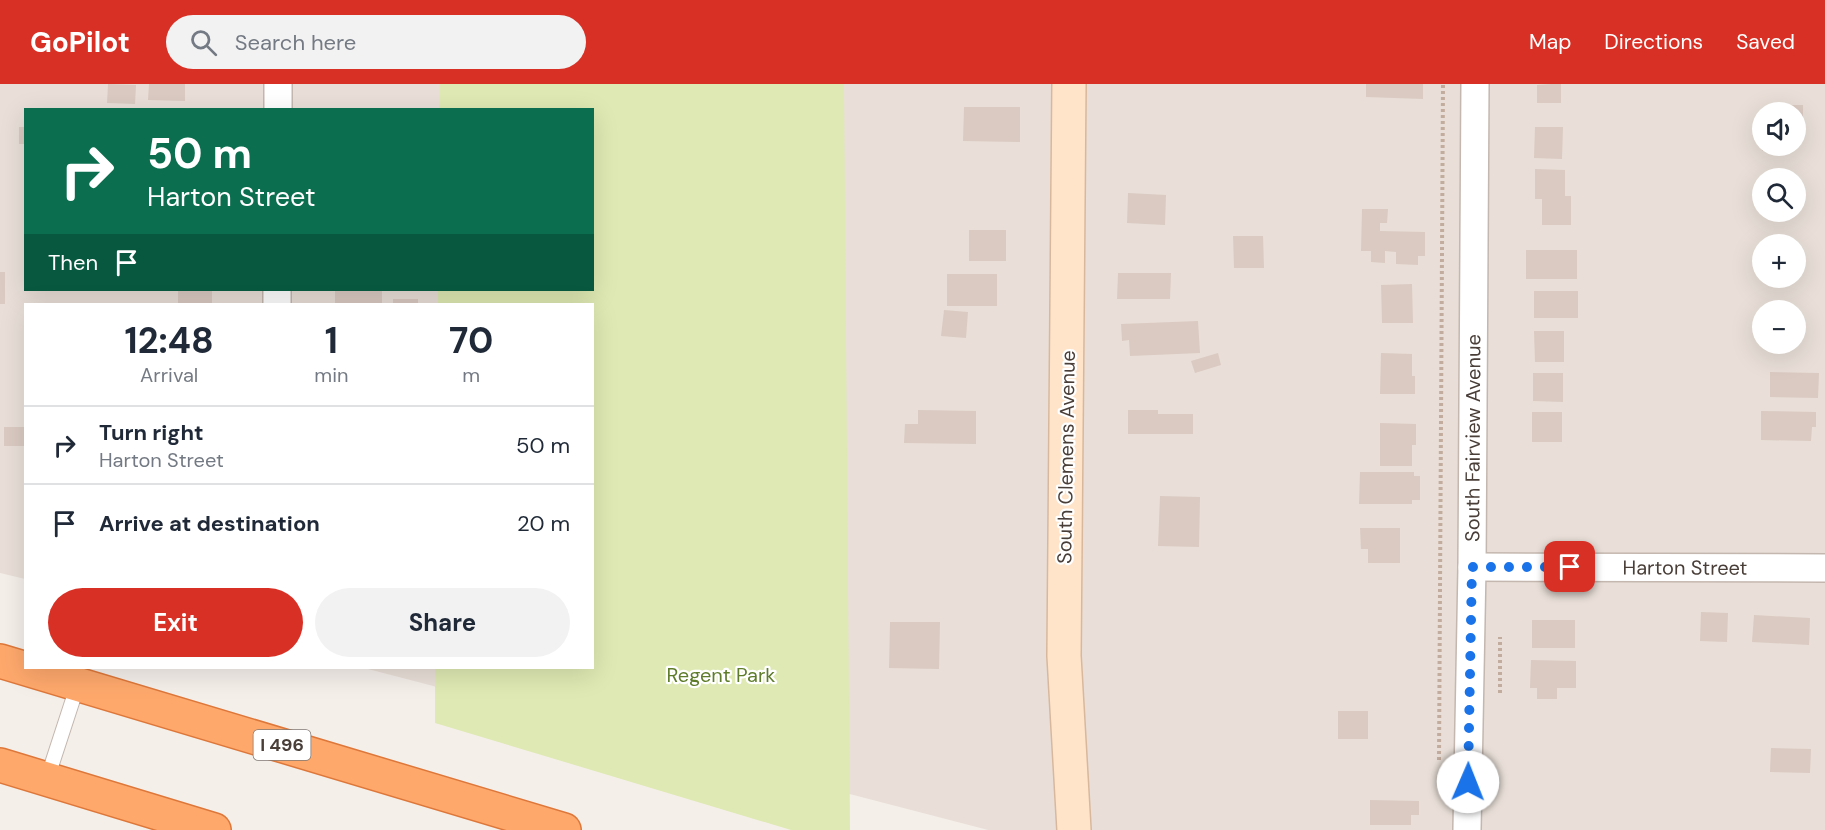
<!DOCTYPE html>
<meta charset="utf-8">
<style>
:root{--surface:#fff;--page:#f2f2f3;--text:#1f2937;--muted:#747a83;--line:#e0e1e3;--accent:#d93025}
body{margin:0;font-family:"DM Sans",sans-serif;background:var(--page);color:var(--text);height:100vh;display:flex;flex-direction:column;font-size:22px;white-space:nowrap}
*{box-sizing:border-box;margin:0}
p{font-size:20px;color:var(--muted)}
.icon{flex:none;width:33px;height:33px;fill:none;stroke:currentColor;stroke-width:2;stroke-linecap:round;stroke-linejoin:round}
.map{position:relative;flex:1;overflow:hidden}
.drawer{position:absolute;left:24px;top:219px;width:570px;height:366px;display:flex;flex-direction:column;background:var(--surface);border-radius:0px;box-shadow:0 6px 24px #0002}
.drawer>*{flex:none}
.hud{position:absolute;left:24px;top:24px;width:570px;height:183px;border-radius:0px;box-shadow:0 6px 24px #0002;background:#0b6e4f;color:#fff;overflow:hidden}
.fabs{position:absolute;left:1752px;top:18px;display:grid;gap:12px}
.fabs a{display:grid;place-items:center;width:54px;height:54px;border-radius:50%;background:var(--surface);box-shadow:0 6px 24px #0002;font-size:30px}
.pin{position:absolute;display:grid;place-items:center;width:51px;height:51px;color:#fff;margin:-26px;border-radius:12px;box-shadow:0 3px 9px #0006}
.me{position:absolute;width:66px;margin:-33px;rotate:1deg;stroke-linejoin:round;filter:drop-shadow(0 0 4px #0008)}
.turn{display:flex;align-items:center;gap:21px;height:126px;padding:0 24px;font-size:27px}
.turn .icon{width:78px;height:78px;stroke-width:2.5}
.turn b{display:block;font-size:42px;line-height:51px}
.then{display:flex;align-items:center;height:57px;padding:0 24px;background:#0003;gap:12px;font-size:22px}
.eta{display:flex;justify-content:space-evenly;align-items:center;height:102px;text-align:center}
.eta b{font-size:36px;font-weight:700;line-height:42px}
.primary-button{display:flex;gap:12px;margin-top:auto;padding:12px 24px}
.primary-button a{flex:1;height:69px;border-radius:36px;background:var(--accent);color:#fff;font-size:24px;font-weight:700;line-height:69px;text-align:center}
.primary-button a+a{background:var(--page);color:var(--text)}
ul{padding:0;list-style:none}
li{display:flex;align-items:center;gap:18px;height:78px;padding:0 24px;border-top:2px solid var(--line)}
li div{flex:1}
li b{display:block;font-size:22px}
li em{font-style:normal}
header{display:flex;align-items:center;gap:36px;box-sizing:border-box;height:84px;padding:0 30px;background:var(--accent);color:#fff}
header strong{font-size:28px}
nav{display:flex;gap:33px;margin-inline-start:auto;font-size:21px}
.search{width:420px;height:54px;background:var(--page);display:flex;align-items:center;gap:15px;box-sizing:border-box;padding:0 21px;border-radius:33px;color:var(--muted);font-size:22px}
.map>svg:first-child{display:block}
.residential{fill:#e9dfd8;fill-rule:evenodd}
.green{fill:#dee9b3}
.building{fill:#dacac2}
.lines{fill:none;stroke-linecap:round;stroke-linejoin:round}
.lane-casing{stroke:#c4b7af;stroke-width:16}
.street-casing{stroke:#c4b7af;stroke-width:30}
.secondary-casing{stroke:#d8b89c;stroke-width:36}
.highway-casing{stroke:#de783a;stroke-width:36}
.path{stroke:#c2ac9d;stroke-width:4;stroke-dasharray:3 3;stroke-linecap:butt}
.lane{stroke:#fff;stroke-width:14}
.street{stroke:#fff;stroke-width:27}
.secondary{stroke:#ffe4ca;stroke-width:33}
.highway{stroke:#fea86c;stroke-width:33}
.route{stroke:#1a73e8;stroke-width:10;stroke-dasharray:0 18}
.labels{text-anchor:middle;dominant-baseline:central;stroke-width:4.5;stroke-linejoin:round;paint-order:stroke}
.shield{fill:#fff;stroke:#807874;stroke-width:1.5}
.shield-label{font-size:18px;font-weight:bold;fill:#493e38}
.street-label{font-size:20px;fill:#493e38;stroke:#fff}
.park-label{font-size:20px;fill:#5e7c2a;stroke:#fff}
</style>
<header>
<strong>GoPilot</strong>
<div class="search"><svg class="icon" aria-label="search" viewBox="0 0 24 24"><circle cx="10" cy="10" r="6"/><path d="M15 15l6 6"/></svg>Search here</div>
<nav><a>Map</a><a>Directions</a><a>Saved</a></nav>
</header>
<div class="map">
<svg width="1825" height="746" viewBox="0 0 1825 746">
<rect width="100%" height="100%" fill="#f5efea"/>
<path class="residential" d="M0,0H1825V746H988L364,584H592V220H26L25,495L0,489ZM26,26H592V206H26ZM1762,28H1796V62H1762ZM1762,94H1796V128H1762ZM1762,160H1796V194H1762ZM1762,226H1796V260H1762Z"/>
<path class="green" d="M439,0H844L850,746H791L435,639V584H592V220H438V206H592V26L439,25Z"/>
<path class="building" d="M108,0L136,1L135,20L107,19Z
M149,0H185V17L148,16Z
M1366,0H1423V15L1366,13Z
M1552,0H1561V19H1537V1Z
M1777,21H1803V54H1796V28H1777Z
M964,23H1020V58L963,57Z
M19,43H26V60H19Z
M1535,43H1563L1562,75L1534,74Z
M1762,62H1782V67H1762Z
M1535,85L1565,86V112H1571V141H1542V115H1535Z
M1128,109L1166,111L1165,141L1127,139Z
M1362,125H1388L1387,139H1380V147L1425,148V172H1418V181L1396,180V168L1385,167V179L1371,178V167H1361Z
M969,146H1006V177H969Z
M1233,152H1263L1264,184H1234Z
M1526,166H1577V195H1526Z
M0,188H5V220H0Z
M1118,189H1171L1170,215H1117Z
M947,190H997V222H947Z
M1412,200L1413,239H1382L1381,201Z
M178,206H212V220H178Z
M335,206H382V220H335Z
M1534,207H1578V234H1534Z
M393,215H418V220H393Z
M944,226L968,228L966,254L941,252Z
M1198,237L1200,269L1130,272L1129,256L1122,257L1121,240Z
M1534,247H1564V278H1535Z
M1218,269L1221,281L1195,289L1191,277Z
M1381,269L1412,270V292H1415V310H1380Z
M1770,288L1819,289L1818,314L1770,313Z
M1533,289H1563V318L1533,317Z
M918,326L976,327V360L904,359L905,340H918Z
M1128,326H1158V330H1193V350H1128Z
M1761,327L1816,328V343H1812L1811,357L1761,356Z
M1532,328H1562V358H1532Z
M1380,339L1416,340V361H1412V382H1380Z
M4,343H26V362H4Z
M1360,388H1414V392H1420V416H1412V420H1359Z
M1160,412L1200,413L1199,463L1158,462Z
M1360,444H1400V479H1368V465H1361Z
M1701,528L1728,529L1727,558L1700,557Z
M1754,531L1810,534L1809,561L1752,558Z
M1532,536H1575V564H1532Z
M890,538H940L939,585L889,584Z
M1531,576L1576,577V604H1557V615H1537V604H1530Z
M1338,627H1368V655H1338Z
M1771,664L1811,665L1810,689L1770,688Z
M1370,716L1419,717V731H1411V741H1370Z"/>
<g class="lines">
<g class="lane-casing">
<path id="lane" d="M47,695L78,600"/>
</g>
<g class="street-casing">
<g id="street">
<path d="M278,26V0"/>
<path d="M277,220V206"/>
<path id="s1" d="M1472,483L1825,484"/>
<path id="s2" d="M1467,746L1472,483L1475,0"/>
</g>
</g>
<g class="secondary-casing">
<path id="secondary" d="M1069,0L1064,572L1074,746"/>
</g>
<g class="highway-casing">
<path id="highway" d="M0,577L564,746
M0,681L214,746"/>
</g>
<path class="path" d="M1500,609V553
M1439,676L1443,0"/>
<use href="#lane" class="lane"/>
<use href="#street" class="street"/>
<use href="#secondary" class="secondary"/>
<use href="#highway" class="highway"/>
</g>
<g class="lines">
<path class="route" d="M1468,698L1472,483H1570"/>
</g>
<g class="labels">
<rect class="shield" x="253.5" y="646" width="57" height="30" rx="4.5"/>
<g class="shield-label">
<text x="282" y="661">I 496</text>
</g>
<g class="street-label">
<text stroke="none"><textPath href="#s2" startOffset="392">South Fairview Avenue</textPath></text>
<text transform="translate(1066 373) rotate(-89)">South Clemens Avenue</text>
<text stroke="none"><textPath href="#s1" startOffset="213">Harton Street</textPath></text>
</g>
<g class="park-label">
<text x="721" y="591">Regent Park</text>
</g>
</g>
</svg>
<div class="fabs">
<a><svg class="icon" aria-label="sound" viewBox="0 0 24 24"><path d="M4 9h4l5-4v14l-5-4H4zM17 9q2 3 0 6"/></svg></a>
<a><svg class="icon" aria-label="search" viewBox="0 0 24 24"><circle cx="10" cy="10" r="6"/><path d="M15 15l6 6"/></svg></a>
<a>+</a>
<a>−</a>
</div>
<div class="pin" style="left:1570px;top:483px;background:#d93025"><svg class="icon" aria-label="arrive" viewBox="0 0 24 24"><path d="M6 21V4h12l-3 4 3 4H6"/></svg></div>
<svg class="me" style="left:1468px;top:698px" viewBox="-20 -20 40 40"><circle r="19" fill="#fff"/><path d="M0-13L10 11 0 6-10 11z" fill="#1a73e8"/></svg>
<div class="hud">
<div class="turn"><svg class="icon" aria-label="right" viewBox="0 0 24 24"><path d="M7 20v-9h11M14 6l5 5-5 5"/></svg><div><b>50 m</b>Harton Street</div></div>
<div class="then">Then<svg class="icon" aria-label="arrive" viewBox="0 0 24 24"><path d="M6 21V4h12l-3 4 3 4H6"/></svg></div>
</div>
<section class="drawer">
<div class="eta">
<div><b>12:48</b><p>Arrival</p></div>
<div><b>1</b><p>min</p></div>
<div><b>70</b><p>m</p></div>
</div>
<ul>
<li><svg class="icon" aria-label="right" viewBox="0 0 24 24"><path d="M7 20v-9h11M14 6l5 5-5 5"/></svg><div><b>Turn right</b><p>Harton Street</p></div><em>50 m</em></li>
<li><svg class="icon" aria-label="arrive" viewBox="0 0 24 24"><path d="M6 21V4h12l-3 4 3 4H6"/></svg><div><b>Arrive at destination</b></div><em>20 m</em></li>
</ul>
<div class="primary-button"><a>Exit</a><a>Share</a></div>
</section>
</div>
